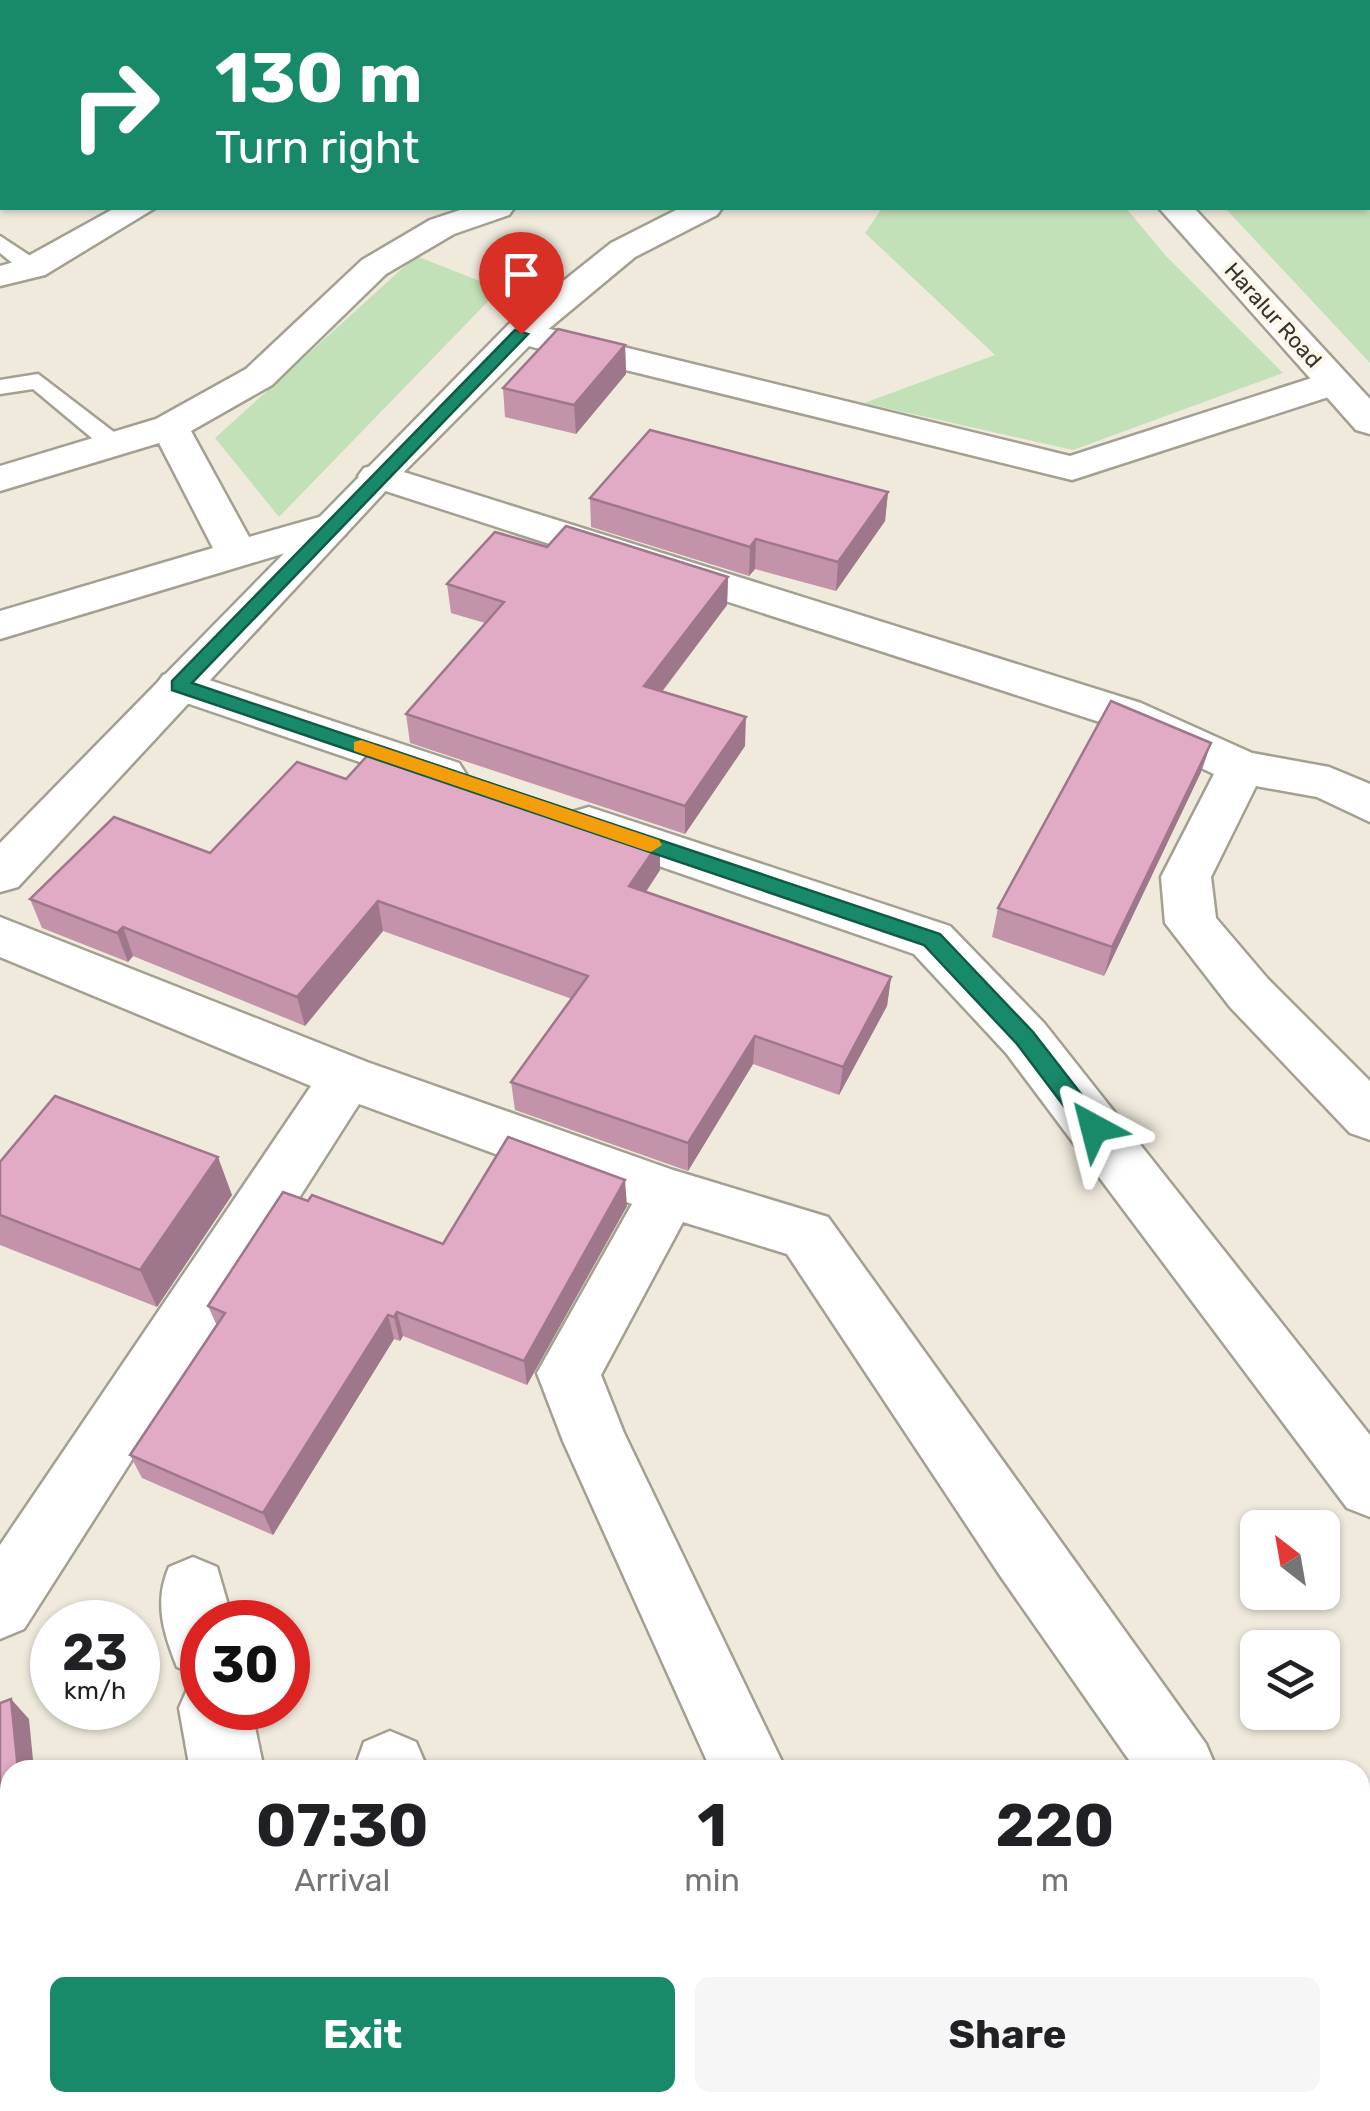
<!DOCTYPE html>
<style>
:root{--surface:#fff;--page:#f6f6f6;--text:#202124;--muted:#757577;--accent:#188a6a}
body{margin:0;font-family:Rubik,sans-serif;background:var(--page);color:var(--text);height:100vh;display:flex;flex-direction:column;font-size:38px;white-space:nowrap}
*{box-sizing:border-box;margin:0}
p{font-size:32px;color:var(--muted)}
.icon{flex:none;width:55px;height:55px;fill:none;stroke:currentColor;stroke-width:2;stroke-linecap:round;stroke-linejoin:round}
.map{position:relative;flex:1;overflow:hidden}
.panel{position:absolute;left:0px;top:1760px;width:1370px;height:352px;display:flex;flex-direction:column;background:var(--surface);border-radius:30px 30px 0 0;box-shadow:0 2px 8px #0004}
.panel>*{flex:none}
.guide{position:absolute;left:0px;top:0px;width:1370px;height:210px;box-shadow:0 2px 8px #0004;background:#188a6a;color:#fff;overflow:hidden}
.needle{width:65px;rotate:329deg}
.tools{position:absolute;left:1240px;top:1510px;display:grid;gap:20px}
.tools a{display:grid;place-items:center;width:100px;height:100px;border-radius:15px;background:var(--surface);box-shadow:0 2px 8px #0004;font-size:50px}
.speed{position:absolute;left:30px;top:1600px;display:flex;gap:20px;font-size:50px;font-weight:700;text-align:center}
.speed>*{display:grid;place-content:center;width:130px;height:130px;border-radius:50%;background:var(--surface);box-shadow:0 2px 8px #0004;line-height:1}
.speed small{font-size:25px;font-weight:400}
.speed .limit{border:15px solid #d22;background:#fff;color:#111}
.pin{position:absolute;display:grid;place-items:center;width:85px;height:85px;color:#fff;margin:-102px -42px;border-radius:50% 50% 50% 0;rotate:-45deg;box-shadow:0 0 10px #0007}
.pin .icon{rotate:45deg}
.me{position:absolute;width:110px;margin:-55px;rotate:322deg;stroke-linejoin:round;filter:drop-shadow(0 0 8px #0008)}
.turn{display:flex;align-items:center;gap:35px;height:210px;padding:0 50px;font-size:45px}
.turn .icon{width:130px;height:130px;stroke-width:2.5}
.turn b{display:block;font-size:70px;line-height:85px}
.eta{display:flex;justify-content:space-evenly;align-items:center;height:170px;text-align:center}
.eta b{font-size:60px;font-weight:700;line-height:70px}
.button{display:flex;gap:20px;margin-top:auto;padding:20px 50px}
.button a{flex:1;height:115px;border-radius:15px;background:var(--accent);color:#fff;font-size:40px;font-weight:700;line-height:115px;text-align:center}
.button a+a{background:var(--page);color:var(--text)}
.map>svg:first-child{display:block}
.green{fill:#c3e1b8}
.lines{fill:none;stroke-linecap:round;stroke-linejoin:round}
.lane-casing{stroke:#a39f91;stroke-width:5}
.street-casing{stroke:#a39f91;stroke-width:5}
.secondary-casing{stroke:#a39f91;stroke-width:5}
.lane{fill:#fff;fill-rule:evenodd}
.street{fill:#fff;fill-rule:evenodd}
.secondary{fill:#fff;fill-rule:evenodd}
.wall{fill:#c293a9}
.shaded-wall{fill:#9e788a}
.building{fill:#e2abc5;stroke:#9e788a;stroke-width:2.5}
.route{fill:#188a6a;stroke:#105a45;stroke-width:2.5}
.slow{fill:#f59e0b}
.labels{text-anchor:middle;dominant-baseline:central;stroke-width:9;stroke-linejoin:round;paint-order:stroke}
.far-street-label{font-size:22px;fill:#35332e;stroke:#fcf8e9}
</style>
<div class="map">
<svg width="1370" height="2111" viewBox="0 0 1370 2111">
<rect width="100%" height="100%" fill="#efeadc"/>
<path class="green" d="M1370,25V363L1225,208H1368Z
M882,208H1126L1166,256L1283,373L1073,450L864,403L995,355L865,233Z
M416,256L500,289L279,517L215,438Z"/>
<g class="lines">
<g class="lane-casing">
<path id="lane" d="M1368,111L1370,112V124L1368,123Z
M0,236L41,263V273H25L0,253Z
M38,374L123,439L126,444L123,449H105L33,389L0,394V380Z"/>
</g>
<g class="street-casing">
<path id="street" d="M445,0H481L483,2H447Z
M115,208H155L45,275L0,286V266L21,260Z
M466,208H514L509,215L454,234L386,274L272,385L191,431L249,537L330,514L345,517L351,526L345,535L0,639V611L213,548L159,443L0,491V466L156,419L246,369L362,260L430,220Z
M521,322L1070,456L1321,375H1347L1353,383L1347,391L1072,480L508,341L503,333L508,325Z
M378,464L1141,703L1252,753L1329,767L1370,784V822L1317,797L1256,786L1211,877L1216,918L1268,979L1370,1081V1140L1350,1133L1230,1007L1165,923L1161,877L1214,774L1109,725L364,484L358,476L364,468Z
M179,670L459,763L466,774L459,785L442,790L163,695L156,685L163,675Z
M589,807L950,926L1044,1023L1370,1435V1517L1347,1508L1006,1053L914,954L572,836L565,824L572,812Z
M0,917L367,1062L673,1170L828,1217L1206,1744L1217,1770H1136L1001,1577L787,1254L683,1222L601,1375L624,1433L786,1770H711L563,1441L537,1373L632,1204L359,1104L24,1629L0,1639V1545L311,1086L0,957Z
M193,1557L217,1567L233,1622H202V1677L177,1667C163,1632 154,1602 169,1567Z
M202,1677V1708H251L264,1770H190L179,1708L190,1683Z
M390,1731L416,1742L428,1770H354L364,1742Z
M1360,1980L1370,1984V2074L1360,2070Z
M248,2102H330L332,2111H250Z
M446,2102H528L530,2111H448Z
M863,2102H945L948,2111H866Z"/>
</g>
<g class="secondary-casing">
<path id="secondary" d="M645,0H674L676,2H647Z
M932,0H962L964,2H934Z
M680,208H722L717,215L635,257L534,341L392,484L18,887L0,892V843L508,325L611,243Z
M1159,208H1194L1370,399V434L1356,430Z"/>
</g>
<use href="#lane" class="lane"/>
<use href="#street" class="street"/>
<use href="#secondary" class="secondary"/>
</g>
<path class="wall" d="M709,0H901L905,2H712Z
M625,345L626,374L576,434L505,417L503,388Z
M888,492L885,521L836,591L755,569L749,576L591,527L590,498Z
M547,547L728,577L727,605L662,692L745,746L685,834L410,743L406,714L485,623L451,613L447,584Z
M1211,743L1201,772L1104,976L992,937L998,908Z
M346,779L660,870L646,892L891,977L887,1006L839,1095L753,1064L688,1171L515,1110L511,1082L572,999L383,931L305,1026L133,956L128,962L42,928L30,899L210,853Z
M0,1162L232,1195L157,1307L0,1245Z
M308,1201L443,1244L627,1206L527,1385L403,1336L400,1341L394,1339L273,1535L142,1478L130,1455L217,1326L208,1306Z"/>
<path class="shaded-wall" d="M625,345L626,374L576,434L574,405Z
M888,492L885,521L836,591L838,562Z
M756,539L755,569L749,576L750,547Z
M728,577L727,605L644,715V686Z
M746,717L745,746L685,834V806Z
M1211,743L1201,772L1104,976L1112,947Z
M660,841V870L630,915L629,886Z
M378,901L383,931L305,1026L297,997Z
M123,927L133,956L128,962L117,933Z
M891,977L887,1006L839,1095L843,1067Z
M755,1036L753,1064L688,1171V1143Z
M218,1157L232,1195L157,1307L140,1270Z
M625,1180L627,1206L527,1385L524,1361Z
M397,1312L403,1336L400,1341L394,1317Z
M388,1315L394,1339L273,1535L263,1513Z
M11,1699L29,1719L34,1770H18Z
M10,1831V1854L0,1858V1834Z
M25,2102H64V2106L50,2111H2Z"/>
<path class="building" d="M743,0H901L905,2H734L744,1Z
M558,329L625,345L574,405L503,388Z
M650,430L888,492L838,562L756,539L750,547L590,498Z
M566,526L728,577L644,686L746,717L685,806L406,714L504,602L447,584L495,532L547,547Z
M1111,701L1211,743L1112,947L998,908Z
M377,745L660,841L629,886L891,977L843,1067L755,1036L688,1143L511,1082L588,976L378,901L297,997L123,927L117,933L30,899L114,817L210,853L297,762L346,779Z
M55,1096L218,1157L140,1270L0,1215V1162Z
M508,1137L625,1180L524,1361L397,1312L394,1317L388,1315L263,1513L130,1455L225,1313L208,1306L283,1192L308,1201L312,1195L443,1244Z
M11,1699L18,1770H10V1831L0,1834V1703Z
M10,1964V2102H25L0,2111V1967Z"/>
<path class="route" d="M515,330L528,334L192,683L940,934L1033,1032L1102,1121V1134H1085L1017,1044L924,945L172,690V681Z"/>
<path class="slow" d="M361,740L659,840L662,845L651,852L644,850L354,751V742Z"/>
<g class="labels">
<g class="far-street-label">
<text transform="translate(1273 315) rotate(48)">Haralur Road</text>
</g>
</g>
</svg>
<div class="tools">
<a><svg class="needle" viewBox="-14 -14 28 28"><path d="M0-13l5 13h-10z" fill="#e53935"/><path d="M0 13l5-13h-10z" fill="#757577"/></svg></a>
<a><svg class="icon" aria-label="layers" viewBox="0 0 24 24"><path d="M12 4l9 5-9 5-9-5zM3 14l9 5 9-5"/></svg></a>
</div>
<div class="speed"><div>23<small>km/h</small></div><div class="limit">30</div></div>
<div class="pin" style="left:521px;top:334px;background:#d93025"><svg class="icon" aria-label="arrive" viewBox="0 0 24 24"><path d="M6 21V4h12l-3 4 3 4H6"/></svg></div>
<svg class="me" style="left:1094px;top:1128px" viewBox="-20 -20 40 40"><path d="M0-17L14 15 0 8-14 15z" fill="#188a6a" stroke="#fff" stroke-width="4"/></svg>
<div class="guide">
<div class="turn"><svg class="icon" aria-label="right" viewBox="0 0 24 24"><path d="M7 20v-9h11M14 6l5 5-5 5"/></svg><div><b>130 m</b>Turn right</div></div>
</div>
<section class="panel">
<div class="eta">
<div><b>07:30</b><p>Arrival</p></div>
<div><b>1</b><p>min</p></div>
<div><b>220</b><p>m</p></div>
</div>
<div class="button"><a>Exit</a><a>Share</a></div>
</section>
</div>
